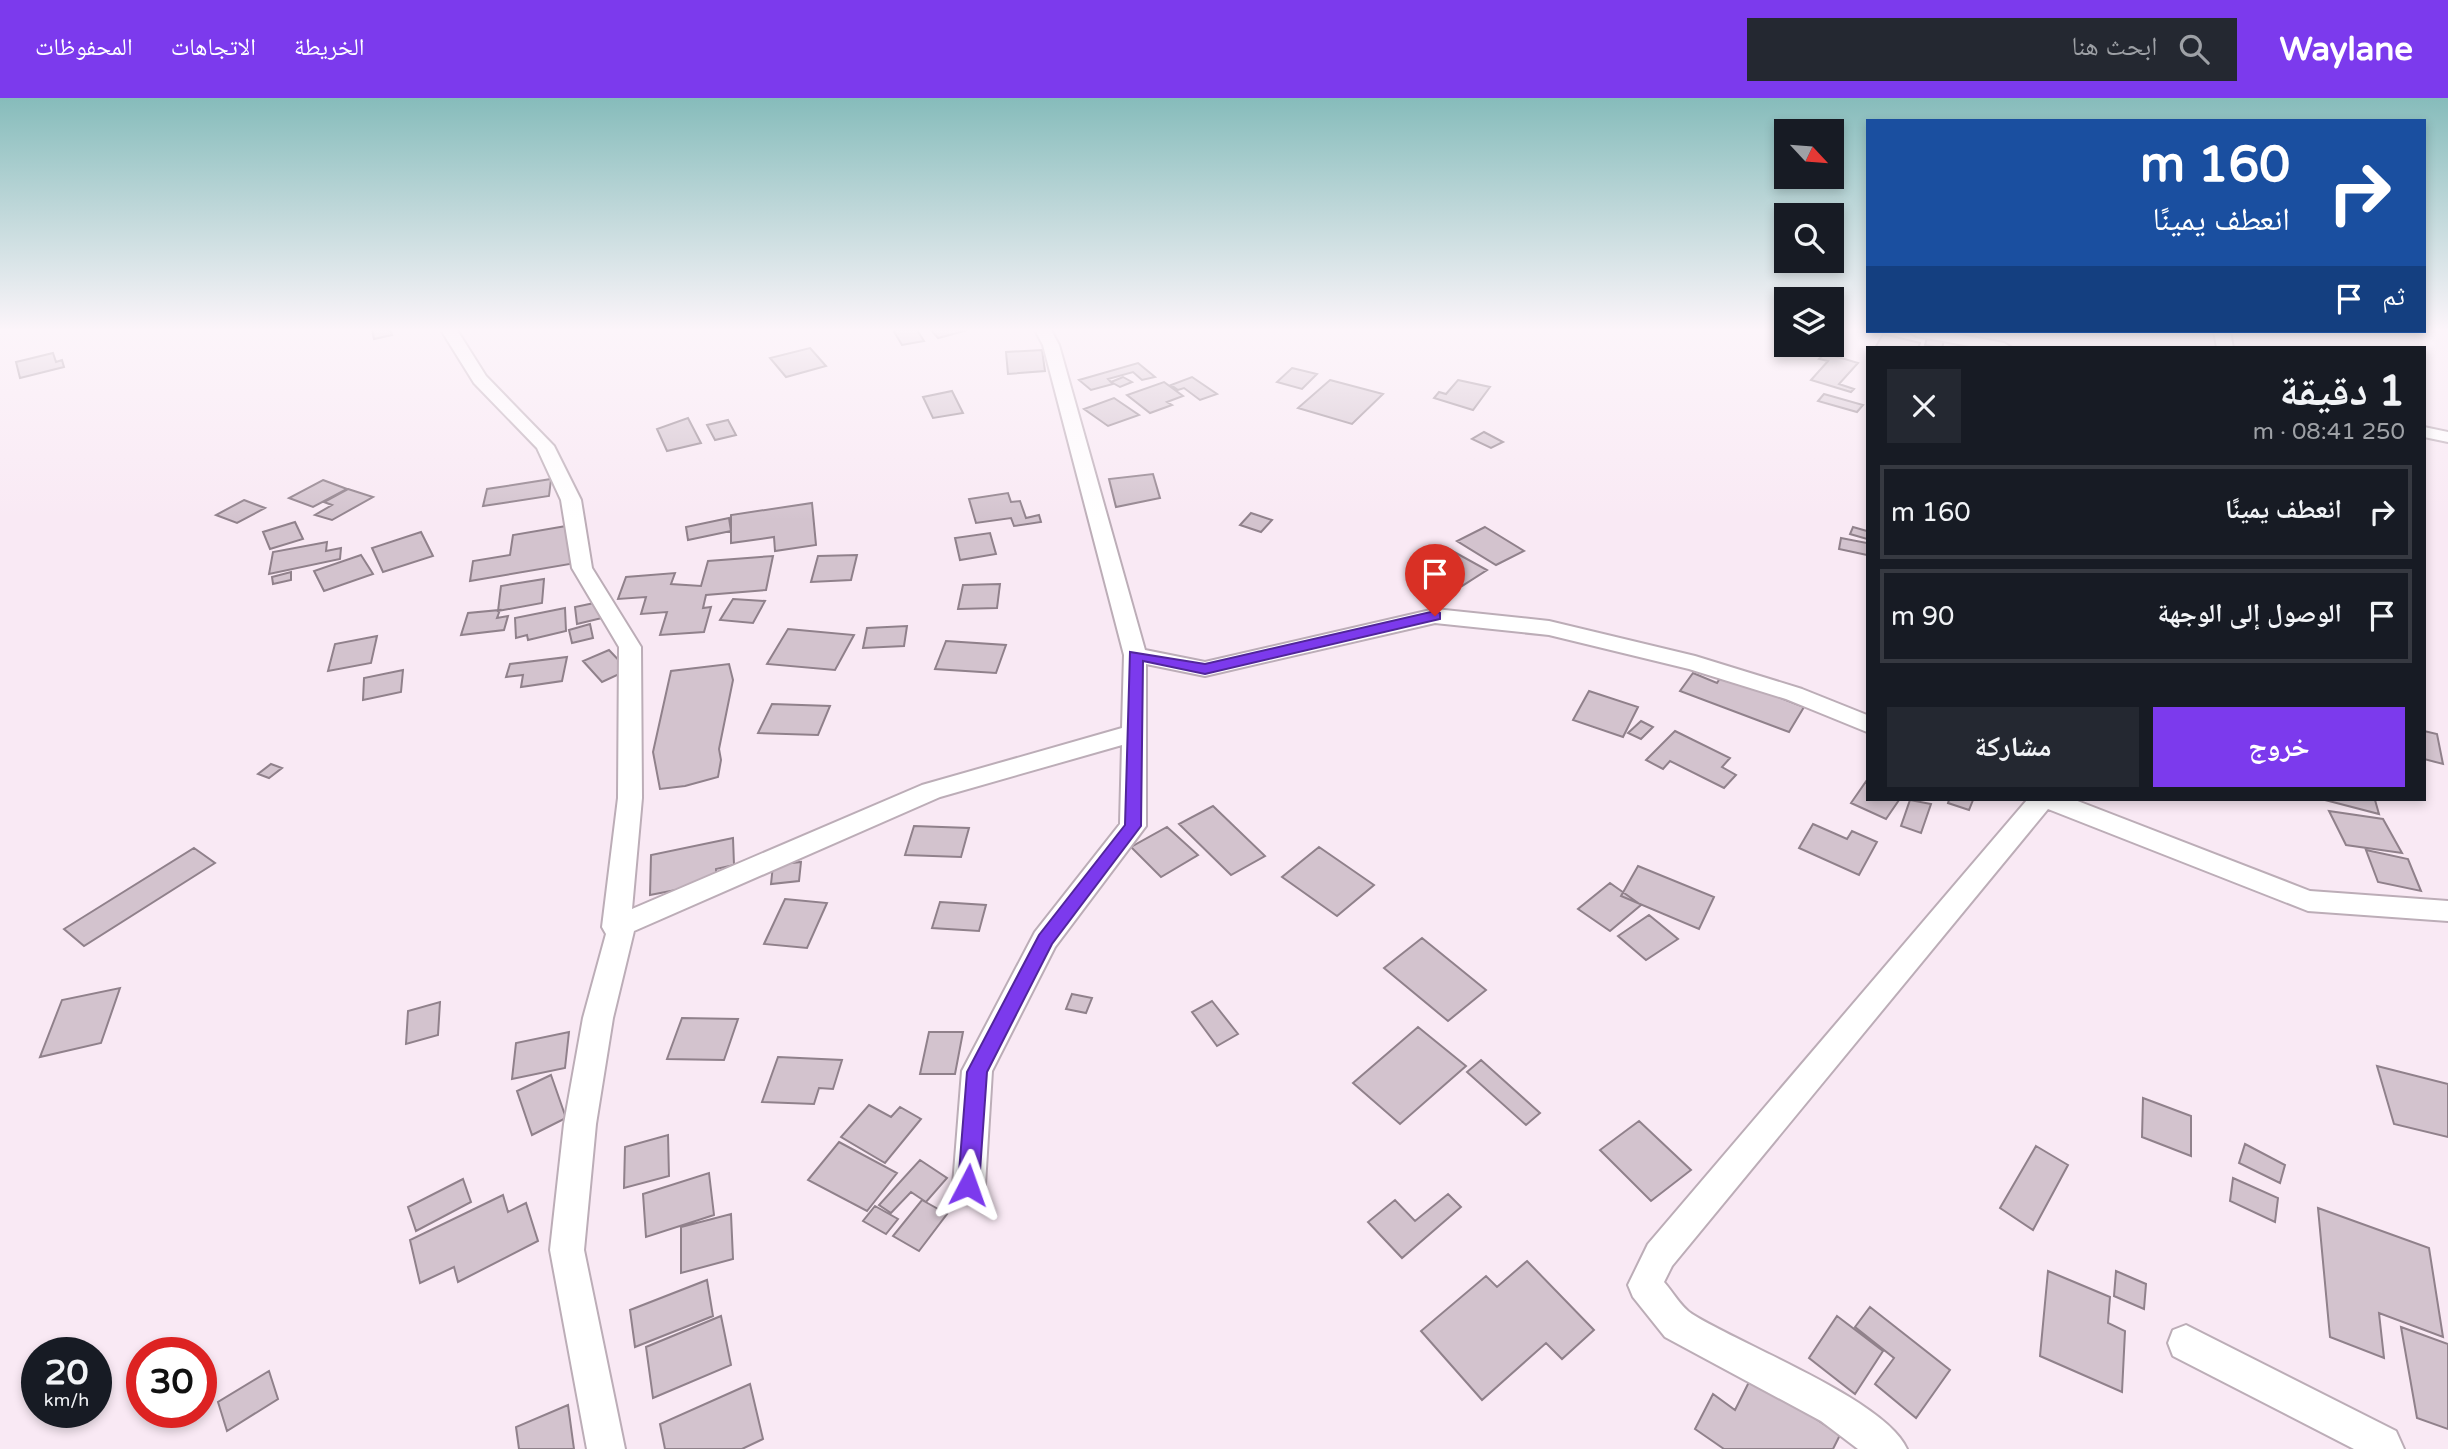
<!DOCTYPE html>
<html lang="ar">
<meta charset="utf-8">
<style>
:root{--surface:#171b24;--page:#242831;--text:#f1f3f6;--muted:#9ea1a6;--line:#363941;--accent:#7c3aed}
body{margin:0;font-family:"Varela Round","Noto Naskh Arabic",sans-serif;background:var(--page);color:var(--text);direction:rtl;height:100vh;display:flex;flex-direction:column;font-size:26px;white-space:nowrap}
*{box-sizing:border-box;margin:0}
p{font-size:23px;color:var(--muted)}
.icon{flex:none;width:38px;height:38px;fill:none;stroke:currentColor;stroke-width:2;stroke-linecap:round;stroke-linejoin:round}
.map{position:relative;flex:1;overflow:hidden;direction:ltr}
.drawer{position:absolute;left:1866px;top:248px;width:560px;height:455px;display:flex;flex-direction:column;background:var(--surface);border-radius:0px;box-shadow:0 4px 10px #0003;direction:rtl}
.drawer>*{flex:none}
.top-card{position:absolute;left:1866px;top:21px;width:560px;height:214px;border-radius:0px;box-shadow:0 4px 10px #0003;direction:rtl;background:#1a4fa0;color:#fff;overflow:hidden}
.needle{width:46px;rotate:116deg}
.tools{position:absolute;left:1774px;top:21px;display:grid;gap:14px}
.tools a{display:grid;place-items:center;width:70px;height:70px;border-radius:0px;background:var(--surface);box-shadow:0 4px 10px #0003;font-size:35px}
.speed{position:absolute;left:21px;top:1239px;display:flex;gap:14px;font-size:35px;font-weight:700;text-align:center}
.speed>*{display:grid;place-content:center;width:91px;height:91px;border-radius:50%;background:var(--surface);box-shadow:0 4px 10px #0003;line-height:1}
.speed small{font-size:18px;font-weight:400}
.speed .limit{border:10px solid #d22;background:#fff;color:#111}
.pin{position:absolute;display:grid;place-items:center;width:60px;height:60px;color:#fff;margin:-72px -30px;border-radius:50% 50% 50% 0;rotate:-45deg;box-shadow:0 0 7px #0007}
.pin .icon{rotate:45deg}
.me{position:absolute;width:77px;margin:-38px;rotate:4deg;stroke-linejoin:round;filter:drop-shadow(0 0 5px #0008)}
.turn{display:flex;align-items:center;gap:24px;height:147px;padding:0 21px;font-size:32px}
.turn .icon{width:91px;height:91px;stroke-width:2.5}
.turn b{display:block;font-size:49px;line-height:60px}
.then{display:flex;align-items:center;height:66px;padding:0 21px;background:#0003;gap:14px;font-size:26px}
.round{display:grid;place-items:center;flex:none;width:74px;height:74px;border-radius:0px;background:var(--page)}
.summary{display:flex;align-items:center;justify-content:space-between;height:119px;padding:0 21px}
h1{font-size:42px;font-weight:700;line-height:52px}
.action{display:flex;gap:14px;margin-top:auto;padding:14px 21px}
.action a{flex:1;height:80px;border-radius:0px;background:var(--accent);color:#fff;font-size:28px;font-weight:700;line-height:80px;text-align:center}
.action a+a{background:var(--page);color:var(--text)}
ul{padding:0;list-style:none}
li{display:flex;align-items:center;gap:21px;height:94px;margin:0 14px 10px;padding:0 7px;border:4px solid var(--line);border-radius:0px}
li div{flex:1}
li b{display:block;font-size:26px}
li em{font-style:normal}
header{display:flex;align-items:center;gap:42px;box-sizing:border-box;height:98px;padding:0 35px;background:var(--accent);color:#fff}
header strong{font-size:33px}
nav{display:flex;gap:38px;margin-inline-start:auto;font-size:24px}
.search{width:490px;height:63px;background:var(--page);display:flex;align-items:center;gap:18px;box-sizing:border-box;padding:0 24px;border-radius:0px;color:var(--muted);font-size:26px}
.map>svg:first-child{display:block}
.building{fill:#d3c3ce;stroke:#90818b;stroke-width:2}
.lines{fill:none;stroke-linecap:round;stroke-linejoin:round}
.street-casing{stroke:#bcadb7;stroke-width:4}
.street{fill:#fff;fill-rule:evenodd}
.route{fill:#7c3aed;stroke:#51269a;stroke-width:2}
</style>
<header>
<strong>Waylane</strong>
<div class="search"><svg class="icon" aria-label="search" viewBox="0 0 24 24"><circle cx="10" cy="10" r="6"/><path d="M15 15l6 6"/></svg>ابحث هنا</div>
<nav><a>الخريطة</a><a>الاتجاهات</a><a>المحفوظات</a></nav>
</header>
<div class="map">
<svg width="2448" height="1351" viewBox="0 0 2448 1351">
<rect width="100%" height="100%" fill="#f9e9f4"/>
<path class="building" d="M372,232H390L392,237L374,241Z
M893,232H917L924,243L902,247Z
M931,232H968L938,240Z
M1883,236L1920,245L1918,250H1875Z
M1928,236L1945,239L1942,250L1925,247Z
M810,250L826,268L786,279L770,260Z
M1042,252L1045,273L1008,276L1006,254Z
M53,255L56,264L62,262L64,269L20,280L16,264Z
M1825,255L1858,265L1839,286L1854,291L1851,294L1811,282L1828,263L1819,261Z
M1138,265L1155,279L1142,282L1133,274L1108,281L1113,286L1091,292L1079,282Z
M1292,270L1317,276L1302,291L1277,284Z
M1123,279L1132,284L1120,289L1111,284Z
M1192,279L1217,296L1200,302L1184,290L1178,292L1171,287Z
M1330,282L1383,296L1352,326L1298,310Z
M1458,282L1490,289L1473,312L1434,300L1439,294L1446,296Z
M1164,284L1183,298L1167,304L1172,307L1150,315L1127,297Z
M952,293L963,315L933,320L923,299Z
M1824,296L1863,307L1857,314L1818,303Z
M1114,300L1139,317L1108,328L1084,311Z
M688,320L701,345L667,353L657,331Z
M728,322L736,337L715,342L707,327Z
M1484,334L1503,344L1491,350L1472,341Z
M1153,376L1160,400L1116,409L1109,381Z
M551,381L549,398L483,408L487,391Z
M323,382L347,391L313,409L289,400Z
M348,391L373,399L332,422L315,417L332,407L324,404Z
M1008,395L1011,404L1020,403L1026,420L1039,417L1041,424L1014,428L1011,420L976,425L969,401Z
M244,402L265,410L237,425L216,417Z
M812,405L816,447L775,453L774,439L731,445V417Z
M1251,415L1272,422L1261,434L1240,427Z
M729,420L731,433L688,442L686,429Z
M295,424L303,441L270,451L263,434Z
M572,427L570,466L470,483L473,463L510,457L513,437Z
M1485,429L1524,453L1496,467L1457,443Z
M1853,429L1867,433V441L1850,436Z
M421,434L433,458L383,474L372,450Z
M990,435L996,456L960,462L955,440Z
M1841,440L1867,445V457L1839,451Z
M327,444L326,453L341,450L340,461L269,476L273,454Z
M1447,450L1487,472L1462,488L1432,471L1445,464L1433,457Z
M361,457L373,476L324,493L314,473Z
M857,457L851,482L811,484L818,458Z
M773,458L766,492L706,497L703,510L711,509L704,534L660,537L667,514L641,516L646,499L618,501L626,479L675,475L671,486L701,488L708,463Z
M291,474V482L273,486L272,479Z
M544,481L542,505L498,513L501,488Z
M1000,486L997,510L958,511L963,487Z
M733,501L765,503L753,525L720,522Z
M599,504L602,520L577,526L575,509Z
M565,510L566,533L528,542L527,537L516,540L515,520Z
M500,512L497,520L508,518L504,532L461,537L468,515Z
M590,526L593,540L572,545L569,532Z
M907,528L904,548L863,550L867,530Z
M788,531L854,537L835,572L767,566Z
M377,538L371,565L328,573L335,546Z
M946,543L1006,547L996,575L935,571Z
M609,552L628,572L602,584L583,563Z
M567,559L562,583L521,589L523,577L506,579L510,566Z
M729,566L733,582L719,651L721,662L718,679L685,688L660,691L653,654L671,573Z
M403,572L401,594L363,602L364,580Z
M1693,575L1717,585L1722,577L1804,609L1789,634L1680,593Z
M1589,593L1638,609L1623,639L1573,622Z
M772,606L830,608L818,637L758,635Z
M1641,623L1653,629L1641,641L1628,635Z
M1675,633L1730,660L1722,669L1736,677L1724,690L1670,663L1663,671L1646,662Z
M2424,633L2437,636L2443,666L2424,661Z
M271,666L282,670L269,680L258,676Z
M1867,682V702H1899L1886,721L1851,705Z
M1910,702L1931,706L1921,735L1901,728Z
M1949,702H1973L1969,712L1948,705Z
M2375,702L2379,716L2325,702Z
M1213,708L1265,758L1231,777L1179,726Z
M2329,713L2383,721L2402,755L2346,747Z
M1813,726L1847,741L1852,733L1877,744L1859,777L1799,750Z
M914,728L969,730L961,759L905,757Z
M1167,729L1198,757L1161,779L1131,749Z
M733,740L734,767L716,771L717,784L650,797L651,757Z
M1319,749L1374,787L1337,818L1282,779Z
M194,750L215,765L84,848L64,831Z
M2366,752L2408,761L2421,793L2378,784Z
M801,764L799,783L771,786L773,767Z
M1638,768L1714,799L1699,831L1621,798Z
M1610,785L1641,807L1610,833L1578,811Z
M785,801L827,805L807,850L764,846Z
M940,804L986,807L979,833L932,830Z
M1649,817L1678,841L1646,862L1618,838Z
M1422,840L1486,892L1448,923L1384,870Z
M120,890L101,945L40,959L62,902Z
M1072,896L1092,900L1086,915L1066,911Z
M1212,903L1238,936L1217,948L1192,914Z
M440,904L438,937L406,946L408,913Z
M682,920L738,921L724,962L667,961Z
M1418,929L1466,968L1400,1026L1353,985Z
M569,934L565,970L512,981L516,945Z
M929,934H963L955,976H920Z
M778,959L842,962L833,991L819,990L814,1006L762,1004Z
M1481,962L1540,1015L1526,1027L1467,974Z
M2377,968L2448,986V1039L2394,1026Z
M551,977L566,1020L532,1037L517,993Z
M2143,1000L2191,1018V1058L2142,1039Z
M869,1007L891,1019L900,1009L921,1021L885,1065L841,1039Z
M1639,1023L1691,1072L1651,1103L1600,1052Z
M668,1037L669,1078L624,1090L625,1049Z
M839,1044L897,1075L867,1113L808,1082Z
M2245,1046L2285,1067L2280,1085L2239,1065Z
M2036,1048L2068,1067L2033,1132L2000,1110Z
M920,1062L947,1080L926,1104L911,1094L891,1115L879,1107Z
M709,1075L714,1117L646,1139L643,1096Z
M2233,1080L2278,1100L2275,1124L2230,1103Z
M463,1081L471,1104L416,1133L408,1109Z
M1448,1096L1461,1109L1402,1160L1368,1124L1395,1102L1415,1123Z
M503,1097L508,1114L526,1105L538,1143L458,1184L454,1169L420,1185L410,1142Z
M922,1102L947,1116L919,1153L893,1138Z
M875,1108L898,1121L886,1136L863,1123Z
M2318,1110L2429,1150L2443,1239L2379,1215L2384,1260L2330,1239Z
M731,1116L733,1161L681,1175V1129Z
M1527,1163L1594,1232L1562,1261L1546,1245L1482,1302L1421,1233L1486,1178L1497,1189Z
M2048,1173L2110,1199L2108,1225L2125,1233L2122,1294L2040,1258Z
M2116,1173L2146,1186L2144,1211L2114,1198Z
M707,1182L713,1218L635,1249L630,1212Z
M1870,1209L1950,1272L1916,1320L1875,1286L1894,1260L1855,1229Z
M721,1218L731,1267L653,1300L646,1249Z
M1837,1218L1883,1253L1855,1296L1809,1260Z
M2401,1229L2448,1246V1331L2417,1320Z
M269,1273L278,1301L227,1333L218,1304Z
M1752,1278L1840,1337L1833,1351H1724L1695,1331L1713,1296L1735,1312Z
M750,1286L763,1341L742,1351H665L660,1326Z
M568,1307L574,1351H519L516,1329Z"/>
<g class="lines">
<g class="street-casing">
<path id="street" d="M441,232H457L486,278L554,348L581,402L592,470L641,549L642,700L632,811L922,687L1122,630L1124,557L1043,247L1035,232H1051L1059,247L1145,552L1205,564L1435,511L1549,523L1695,558L1802,591L1867,617V634L1786,601L1689,571L1549,537L1435,525L1205,578L1146,566V728L1055,849L992,973L985,1087L980,1097L969,1102L958,1097L953,1087L962,973L1035,834L1120,726L1122,647L940,699L634,833L613,920L596,1026L584,1152L625,1351H587L550,1152L564,1026L583,920L606,836L602,829L618,700L619,549L572,470L561,402L537,350L474,285Z
M1908,233H1940L2004,245L2012,250H1980L1916,238Z
M2214,233H2230L2233,250H2217Z
M2424,329L2448,334V344L2424,339Z
M2027,702H2075L2310,793L2448,803V823L2308,813L2048,711L1672,1168L1664,1184C1673,1194 1681,1209 1692,1216C1741,1247 1886,1302 1907,1351H1858L1821,1323L1665,1239L1633,1199L1628,1187L1648,1146Z
M2186,1227L2396,1333L2404,1351H2354L2173,1258L2168,1245L2173,1232Z"/>
</g>
<use href="#street" class="street"/>
</g>
<linearGradient id="sky" x2="0" y2="1"><stop stop-color="#86bcbb"/><stop offset="0.55" stop-color="#fcf5fa"/><stop offset="1" stop-color="#fcf5fa" stop-opacity="0"/></linearGradient>
<rect width="2448" height="422" fill="url(#sky)"/>
<path class="route" d="M1435,513L1440,515V521L1205,576L1143,563L1141,728L1052,846L987,974L979,1087L976,1093L968,1096L961,1093L958,1087L967,974L1039,837L1125,727L1130,554L1205,566Z"/>
</svg>
<div class="tools">
<a><svg class="needle" viewBox="-14 -14 28 28"><path d="M0-13l5 13h-10z" fill="#e53935"/><path d="M0 13l5-13h-10z" fill="#9ea1a6"/></svg></a>
<a><svg class="icon" aria-label="search" viewBox="0 0 24 24"><circle cx="10" cy="10" r="6"/><path d="M15 15l6 6"/></svg></a>
<a><svg class="icon" aria-label="layers" viewBox="0 0 24 24"><path d="M12 4l9 5-9 5-9-5zM3 14l9 5 9-5"/></svg></a>
</div>
<div class="speed"><div>20<small>km/h</small></div><div class="limit">30</div></div>
<div class="pin" style="left:1435px;top:518px;background:#d93025"><svg class="icon" aria-label="arrive" viewBox="0 0 24 24"><path d="M6 21V4h12l-3 4 3 4H6"/></svg></div>
<svg class="me" style="left:968px;top:1087px" viewBox="-20 -20 40 40"><path d="M0-17L14 15 0 8-14 15z" fill="#7c3aed" stroke="#fff" stroke-width="4"/></svg>
<div class="top-card">
<div class="turn"><svg class="icon" aria-label="right" viewBox="0 0 24 24"><path d="M7 20v-9h11M14 6l5 5-5 5"/></svg><div><b>160 m</b>انعطف يمينًا</div></div>
<div class="then">ثم<svg class="icon" aria-label="arrive" viewBox="0 0 24 24"><path d="M6 21V4h12l-3 4 3 4H6"/></svg></div>
</div>
<section class="drawer">
<div class="summary"><div><h1>1 دقيقة</h1><p>250 m · 08:41</p></div><a class="round"><svg class="icon" aria-label="close" viewBox="0 0 24 24"><path d="M6 6l12 12M18 6L6 18"/></svg></a></div>
<ul>
<li><svg class="icon" aria-label="right" viewBox="0 0 24 24"><path d="M7 20v-9h11M14 6l5 5-5 5"/></svg><div><b>انعطف يمينًا</b></div><em>160 m</em></li>
<li><svg class="icon" aria-label="arrive" viewBox="0 0 24 24"><path d="M6 21V4h12l-3 4 3 4H6"/></svg><div><b>الوصول إلى الوجهة</b></div><em>90 m</em></li>
</ul>
<div class="action"><a>خروج</a><a>مشاركة</a></div>
</section>
</div>
